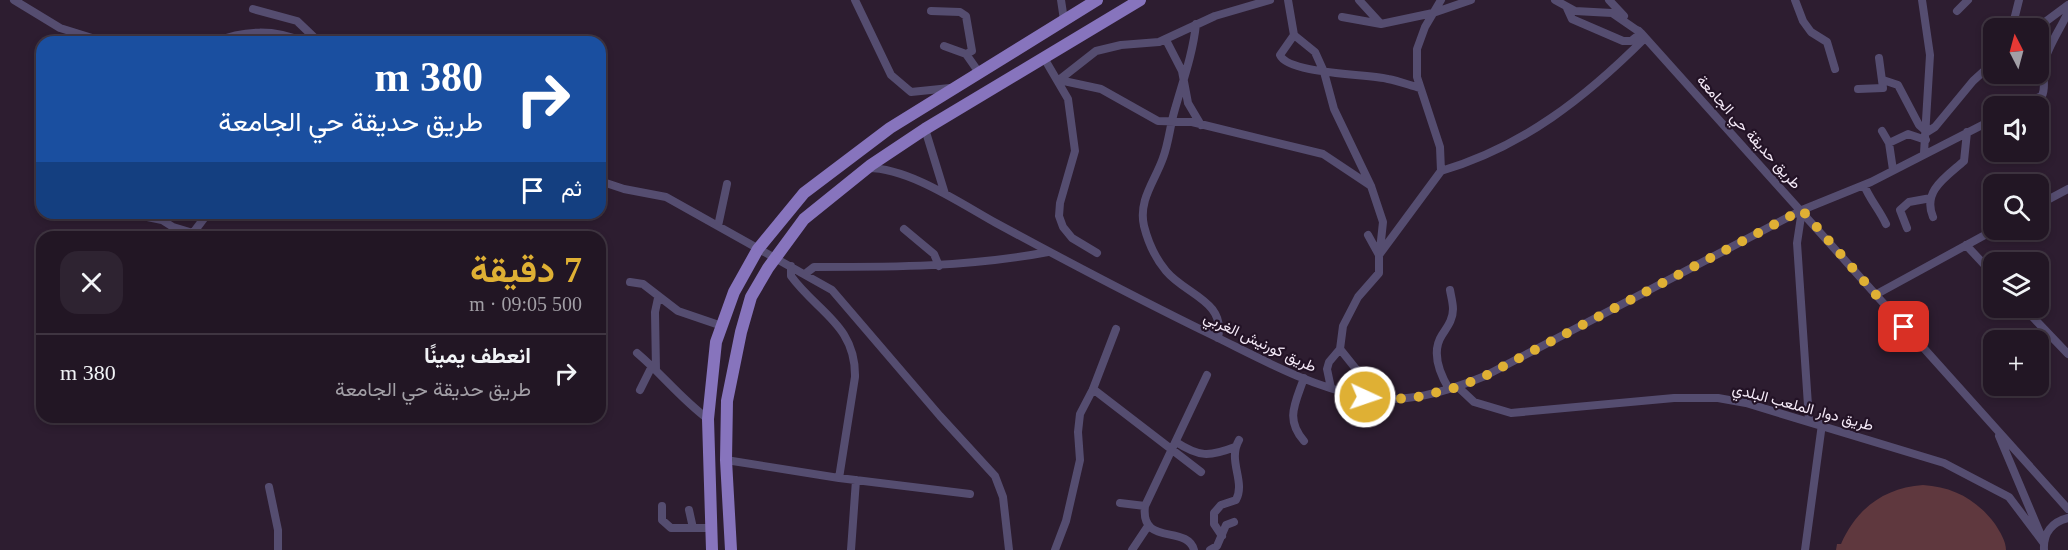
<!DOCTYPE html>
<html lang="ar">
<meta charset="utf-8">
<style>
:root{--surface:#221624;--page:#2e2331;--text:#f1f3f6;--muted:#a29fa6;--line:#3f3541;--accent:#dfb034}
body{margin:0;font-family:"Times New Roman",Vazirmatn,serif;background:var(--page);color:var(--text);direction:rtl;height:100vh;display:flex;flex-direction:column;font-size:22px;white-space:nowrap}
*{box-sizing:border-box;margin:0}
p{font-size:20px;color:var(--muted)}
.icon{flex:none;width:33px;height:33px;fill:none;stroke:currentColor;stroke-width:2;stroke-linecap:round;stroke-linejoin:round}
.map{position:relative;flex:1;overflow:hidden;direction:ltr}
.drawer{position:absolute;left:36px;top:231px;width:570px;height:192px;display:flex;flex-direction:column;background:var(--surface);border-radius:18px;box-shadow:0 3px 9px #0003,0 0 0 2px var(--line);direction:rtl}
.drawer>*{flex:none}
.top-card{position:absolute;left:36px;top:36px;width:570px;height:183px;border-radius:18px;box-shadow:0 3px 9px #0003,0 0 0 2px var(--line);direction:rtl;background:#1a4fa0;color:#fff;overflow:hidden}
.needle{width:39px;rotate:354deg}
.controls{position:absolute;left:1983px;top:18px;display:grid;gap:12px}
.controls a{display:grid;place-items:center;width:66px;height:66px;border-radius:12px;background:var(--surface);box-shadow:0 3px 9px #0003,0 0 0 2px var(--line);font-size:30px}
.pin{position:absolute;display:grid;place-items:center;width:51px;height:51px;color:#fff;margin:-26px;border-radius:12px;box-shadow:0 3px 9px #0006}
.me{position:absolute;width:66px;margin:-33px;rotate:93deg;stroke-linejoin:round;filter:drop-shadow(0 0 4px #0008)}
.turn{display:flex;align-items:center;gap:21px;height:126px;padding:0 24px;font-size:27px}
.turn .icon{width:78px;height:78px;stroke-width:2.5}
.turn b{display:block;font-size:42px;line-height:51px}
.then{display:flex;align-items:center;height:57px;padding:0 24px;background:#0003;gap:12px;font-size:22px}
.round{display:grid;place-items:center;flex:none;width:63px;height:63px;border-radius:18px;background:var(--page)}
.overview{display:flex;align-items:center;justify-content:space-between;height:102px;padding:0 24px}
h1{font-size:36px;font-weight:700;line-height:45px;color:var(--accent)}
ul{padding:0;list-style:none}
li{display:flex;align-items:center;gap:18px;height:78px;padding:0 24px;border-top:2px solid var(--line)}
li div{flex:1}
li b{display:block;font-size:22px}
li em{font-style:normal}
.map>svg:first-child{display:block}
.green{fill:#5f383e}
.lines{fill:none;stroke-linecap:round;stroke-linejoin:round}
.street{stroke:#554d70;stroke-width:8}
.primary{stroke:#8774bd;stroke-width:12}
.route{stroke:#dfb034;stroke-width:10;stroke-dasharray:0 18}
.labels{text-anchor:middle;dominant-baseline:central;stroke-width:4.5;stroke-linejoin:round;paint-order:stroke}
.street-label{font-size:15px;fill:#f5eaf8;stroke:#231326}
</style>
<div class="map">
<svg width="2068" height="550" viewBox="0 0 2068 550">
<rect width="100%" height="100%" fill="#2d1d30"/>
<path class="green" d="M1923,485C1954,487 1977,500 1995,524C2000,532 2006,541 2006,550H1836L1837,544H1841C1857,508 1884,488 1923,485Z"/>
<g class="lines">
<path class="street" d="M14,0L60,28L105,42
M855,0L891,75L911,92L950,88
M1061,0L1064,20
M1288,0L1294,35L1315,52L1324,72L1334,109L1371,186L1383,222L1380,250
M1359,0L1380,23
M1555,0L1575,11L1612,13L1641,33L2068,509
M1609,0L1624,16
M1795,0L1803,21L1811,32L1827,42L1835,69
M1922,0L1930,55L1924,153
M1567,8L1572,19L1623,41H1631L1641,33L1639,31
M253,9L297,21L319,42
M931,11L960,12L966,16L972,51L966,54
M1957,11L1968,0
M1342,17L1381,24L1433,13L1471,0
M1196,24C1193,53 1183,81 1175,109C1170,125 1169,142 1163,158C1155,181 1138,200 1144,226C1148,242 1156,259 1166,271C1186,295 1226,301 1218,338
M2012,28L2019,0
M2037,28L2068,5
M1294,35L1280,55C1288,74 1368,74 1388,79C1399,81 1409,85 1420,88
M1166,40L1182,71L1188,103L1201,125
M215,42C244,30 275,29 303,42
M944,46L966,54L980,74
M1044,58L1068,99L1075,151L1060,203L1059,216L1063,227L1072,238L1097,253
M1059,80L1101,89L1158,121L1192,122L1323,154L1371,186
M1059,80L1096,51L1121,45L1159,42L1215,16L1270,0
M1883,80L1898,85L1919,125L1927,132L1935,127L1973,81L1994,62
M1858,89L1883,88L1879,58
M2018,106L2042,96C2047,85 2041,75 2044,63C2048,46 2061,28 2068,12
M925,129L945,194
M1882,131L1889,143L1893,170
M1889,143L1908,134L1926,140
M868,168C909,168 960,203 996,223C1068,262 1140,300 1214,336C1261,359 1309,386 1361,396C1404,405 1446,392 1485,376L1802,210L1871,182L1994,119
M1441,171C1523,147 1586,97 1645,38
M600,181L624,189L666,197L832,290L940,416L995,476L1003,497L1009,550
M1864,185C1870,200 1879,209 1886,224
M2038,205L2068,189
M1802,210L1797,243L1809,420
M133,214L162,220L173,227L193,233L208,213
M1933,217C1922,191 1946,177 1964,161L1967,132
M718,226L727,184
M1907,228L1900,210L1909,202L1931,198
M904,229L934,254L939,266
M1966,245L1994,275
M1379,255L1441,171L1440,147L1417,77V49L1425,27L1441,0
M791,266V276C817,312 856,325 855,377L839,478
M805,274L814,267C893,267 970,267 1048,252
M630,282L643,284L678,311L722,326
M1875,295L1994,230
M2024,308L2068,354
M1340,349L1356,369L1365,397
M637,353C662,374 681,399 708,419
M656,370L655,312L658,298
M1304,378C1295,404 1285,419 1304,441
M1458,387L1474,402L1511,413L1674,398H1718L1746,403L1944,463L2009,497L2043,542
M1331,388L1327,369L1329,362L1340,349L1343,326L1358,297L1379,273V255L1368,235
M1093,389L1201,472
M1449,389C1440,374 1431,352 1442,335C1447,327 1453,320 1453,309C1453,303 1451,296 1450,290
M640,390L652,366
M1999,436L2040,533
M1176,442C1199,457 1209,457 1235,447
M726,460L839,478L970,494
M269,487L278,530V550
M1120,503L1145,506
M662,506V520L671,528H711
M689,510L693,528
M1222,536L1214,524V513L1221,505L1236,500C1246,481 1227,461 1239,440
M851,550L856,480
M1055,550L1066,521L1080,460L1078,432L1080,414L1093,389L1116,329
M1132,550L1148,526
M1194,550C1187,524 1140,547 1145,506L1207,375
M1210,550L1217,546L1226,525L1234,522
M1805,550L1822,424
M2044,550C2043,533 2052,522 2068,518"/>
<path class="primary" d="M712,550L708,419L716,342L734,292L758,249L804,193L890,128L1097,0
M731,550L726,460L727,401L741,332L751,297L768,268L804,219L871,165L925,129L1140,0"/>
</g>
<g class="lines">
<path class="route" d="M1365,397L1410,399L1458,387L1485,376L1802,210L1904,327"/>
</g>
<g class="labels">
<g class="street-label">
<text transform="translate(1749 132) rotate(48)">طريق حديقة حي الجامعة</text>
<text transform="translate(1260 342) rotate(25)">طريق كورنيش الغربي</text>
<text transform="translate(1803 407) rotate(15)">طريق دوار الملعب البلدي</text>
</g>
</g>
</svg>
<div class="controls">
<a><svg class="needle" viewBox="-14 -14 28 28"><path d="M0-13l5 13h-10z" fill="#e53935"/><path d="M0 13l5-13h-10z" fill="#a29fa6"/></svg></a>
<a><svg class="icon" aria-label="sound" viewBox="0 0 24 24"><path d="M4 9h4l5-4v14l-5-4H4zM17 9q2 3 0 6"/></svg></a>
<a><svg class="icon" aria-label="search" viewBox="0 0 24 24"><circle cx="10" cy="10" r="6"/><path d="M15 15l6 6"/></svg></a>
<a><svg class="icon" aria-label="layers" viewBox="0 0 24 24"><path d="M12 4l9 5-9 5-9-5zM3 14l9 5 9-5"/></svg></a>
<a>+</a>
</div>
<div class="pin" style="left:1904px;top:327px;background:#d93025"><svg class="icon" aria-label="arrive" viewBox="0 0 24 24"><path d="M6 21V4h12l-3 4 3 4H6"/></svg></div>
<svg class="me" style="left:1365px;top:397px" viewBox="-20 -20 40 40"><circle r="17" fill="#dfb034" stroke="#fff" stroke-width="3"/><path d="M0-11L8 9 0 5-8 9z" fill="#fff"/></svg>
<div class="top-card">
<div class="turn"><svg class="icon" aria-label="right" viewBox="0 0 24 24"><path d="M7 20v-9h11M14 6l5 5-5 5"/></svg><div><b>380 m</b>طريق حديقة حي الجامعة</div></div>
<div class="then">ثم<svg class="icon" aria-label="arrive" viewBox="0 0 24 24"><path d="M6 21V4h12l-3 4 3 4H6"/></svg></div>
</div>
<section class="drawer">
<div class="overview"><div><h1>7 دقيقة</h1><p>500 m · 09:05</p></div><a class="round"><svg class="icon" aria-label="close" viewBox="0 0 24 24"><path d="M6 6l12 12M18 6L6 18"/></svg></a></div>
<ul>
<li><svg class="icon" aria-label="right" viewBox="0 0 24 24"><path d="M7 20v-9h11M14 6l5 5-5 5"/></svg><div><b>انعطف يمينًا</b><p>طريق حديقة حي الجامعة</p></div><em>380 m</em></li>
</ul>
</section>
</div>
